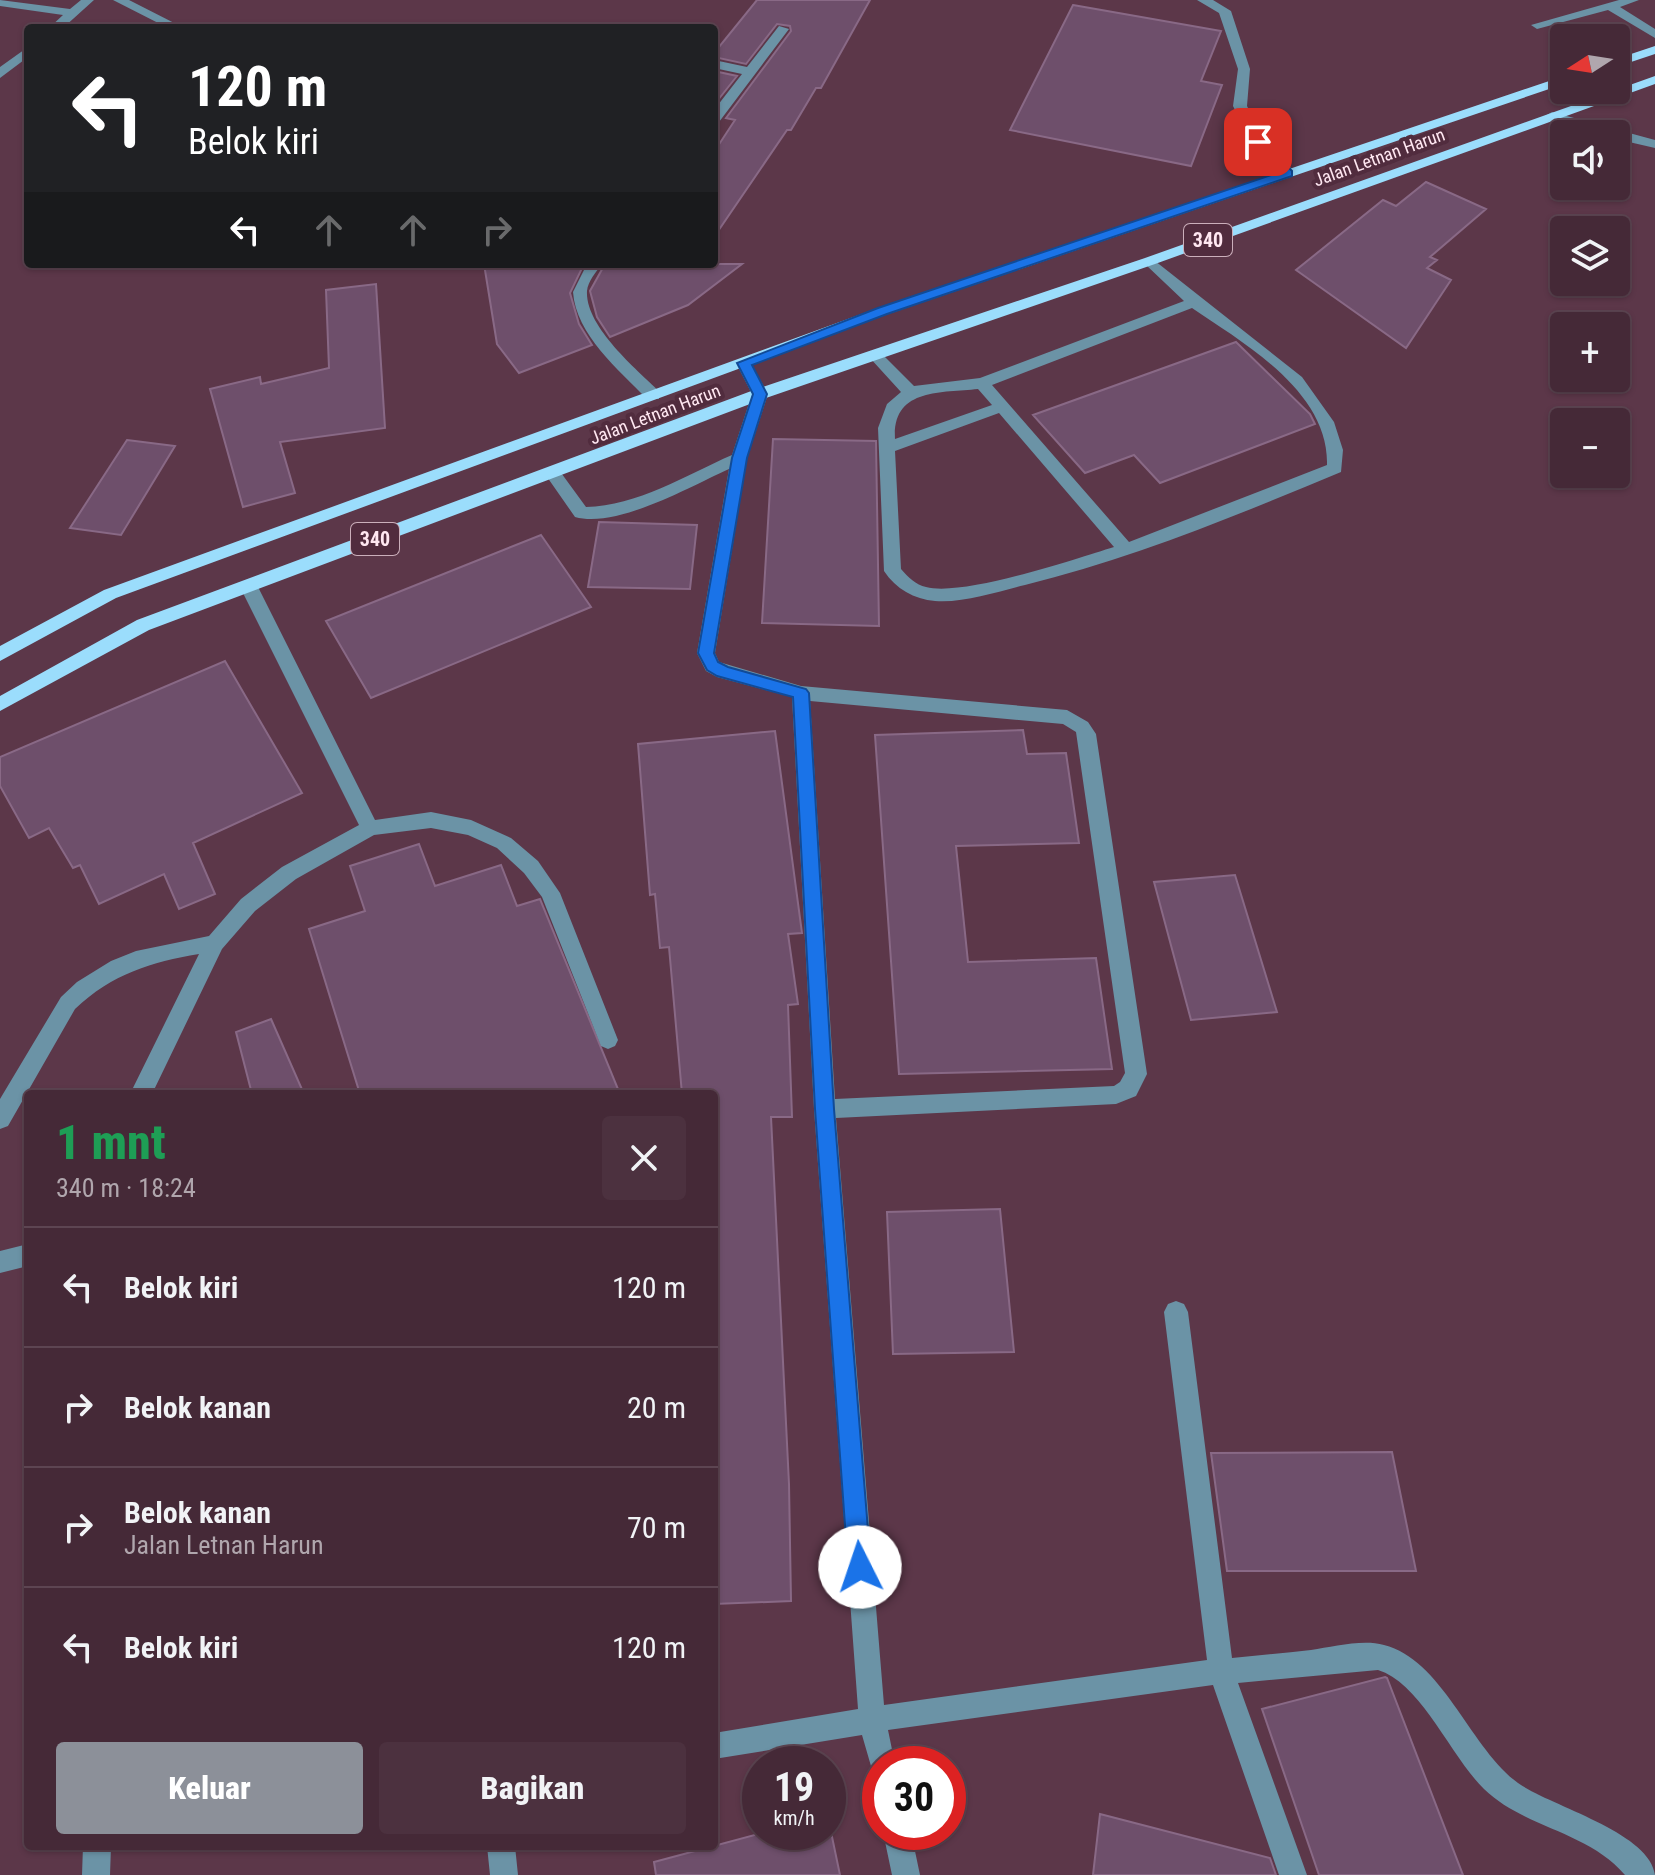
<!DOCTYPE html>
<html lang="id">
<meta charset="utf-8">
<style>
:root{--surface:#452937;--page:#4c313f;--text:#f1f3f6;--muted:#b0a6ad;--line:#5d4552;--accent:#8c9099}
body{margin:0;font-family:"Roboto Condensed",sans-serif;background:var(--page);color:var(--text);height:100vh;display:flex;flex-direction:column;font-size:30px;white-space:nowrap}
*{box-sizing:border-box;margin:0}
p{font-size:26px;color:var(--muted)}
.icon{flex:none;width:44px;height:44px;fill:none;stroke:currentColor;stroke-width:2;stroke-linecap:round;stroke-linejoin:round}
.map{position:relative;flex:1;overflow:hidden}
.side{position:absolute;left:24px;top:1090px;width:694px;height:760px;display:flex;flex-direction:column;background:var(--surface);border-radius:8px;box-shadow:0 2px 6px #0004,0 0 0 2px var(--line)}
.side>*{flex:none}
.top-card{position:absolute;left:24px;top:24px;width:694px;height:244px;border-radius:8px;box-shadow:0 2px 6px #0004,0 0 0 2px var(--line);background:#202124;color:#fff;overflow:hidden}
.needle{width:52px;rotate:258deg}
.buttons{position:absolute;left:1550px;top:24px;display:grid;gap:16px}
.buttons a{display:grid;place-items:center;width:80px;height:80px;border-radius:8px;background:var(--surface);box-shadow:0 2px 6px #0004,0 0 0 2px var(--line);font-size:40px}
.speed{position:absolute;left:742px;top:1746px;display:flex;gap:16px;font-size:40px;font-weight:700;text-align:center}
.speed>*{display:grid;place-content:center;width:104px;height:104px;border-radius:50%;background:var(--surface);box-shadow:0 2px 6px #0004,0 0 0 2px var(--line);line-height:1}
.speed small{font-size:20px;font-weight:400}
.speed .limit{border:12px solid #d22;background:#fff;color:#111}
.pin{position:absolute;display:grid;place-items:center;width:68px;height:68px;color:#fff;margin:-34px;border-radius:16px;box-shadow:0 4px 12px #0006}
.me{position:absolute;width:88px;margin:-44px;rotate:356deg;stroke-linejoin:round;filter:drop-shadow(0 0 6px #0008)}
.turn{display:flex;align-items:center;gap:28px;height:168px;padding:0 32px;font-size:36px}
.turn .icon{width:104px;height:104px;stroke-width:2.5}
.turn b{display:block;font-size:56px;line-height:68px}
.lanes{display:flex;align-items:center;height:76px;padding:0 32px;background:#0003;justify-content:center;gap:40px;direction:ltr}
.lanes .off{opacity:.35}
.round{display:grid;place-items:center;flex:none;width:84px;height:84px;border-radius:8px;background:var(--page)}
.head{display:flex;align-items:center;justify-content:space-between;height:136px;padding:0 32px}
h1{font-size:48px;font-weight:800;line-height:60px;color:#1e9e55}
.primary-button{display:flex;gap:16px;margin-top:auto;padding:16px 32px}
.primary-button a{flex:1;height:92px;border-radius:8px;background:var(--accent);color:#fff;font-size:32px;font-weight:800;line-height:92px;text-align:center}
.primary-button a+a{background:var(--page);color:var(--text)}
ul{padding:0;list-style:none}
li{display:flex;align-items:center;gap:24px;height:120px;padding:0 32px;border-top:2px solid var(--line)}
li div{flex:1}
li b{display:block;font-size:30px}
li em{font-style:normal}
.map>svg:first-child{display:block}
.building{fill:#6e4f6b;stroke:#896986;stroke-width:2}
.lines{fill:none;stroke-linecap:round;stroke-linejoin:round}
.minor{fill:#6b93a6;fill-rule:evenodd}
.major{fill:#9bddfc;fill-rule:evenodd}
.route{fill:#1a73e8;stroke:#114b97;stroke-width:2}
.labels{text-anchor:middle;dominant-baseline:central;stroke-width:8;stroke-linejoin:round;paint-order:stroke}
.far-street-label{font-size:18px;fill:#ffe7f1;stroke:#512c3e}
.shield{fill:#512c3e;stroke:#cbafbb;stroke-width:2}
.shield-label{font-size:20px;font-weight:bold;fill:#ffe7f1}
</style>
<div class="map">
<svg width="1655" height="1875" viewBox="0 0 1655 1875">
<rect width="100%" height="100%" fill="#5c3749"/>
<path class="building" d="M757,0H870L821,88H816L791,130H787L714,237V152L735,120L726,118L791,31L790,26L777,24L746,64L714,57V53Z
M1073,5L1221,31L1201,81L1222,85L1191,166L1010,130Z
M714,71L737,76L714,105Z
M1426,182L1486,209L1430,257L1437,260L1427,268L1451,280L1406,348L1296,270L1383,200L1396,206Z
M484,264H584L570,293L579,324L592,345L519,373L497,344Z
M605,264H742L688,305L610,337L597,317L590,291Z
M376,284L385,428L280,442L295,493L243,507L210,389L260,377L261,384L329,368L326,290Z
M1236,342L1310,414L1315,424L1160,483L1134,455L1085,473L1033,415Z
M773,439L876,441L879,626L762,623Z
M127,440L175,446L121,535L70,528Z
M599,522L697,525L690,589L588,587Z
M541,535L591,607L371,698L326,621Z
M225,661L302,793L193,843L215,894L179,909L164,874L99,904L80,865L73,868L49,828L29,838L0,786V757Z
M1023,730L1027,754L1066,753L1079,843L956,846L968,962L1096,958L1112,1069L899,1074L875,735Z
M775,731L802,933L788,934L798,1004L788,1005L792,1117H771L789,1484L791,1601L714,1604V1094H682L669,947L660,948L655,894L650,895L638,744Z
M419,844L435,886L501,865L517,906L540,899L620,1094H360L309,929L365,911L350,866Z
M1235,875L1277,1012L1191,1020L1154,882Z
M271,1019L304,1094H252L236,1032Z
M1000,1209L1014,1352L893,1354L887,1212Z
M1392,1452L1416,1571H1227L1211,1453Z
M1385,1677L1387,1678L1463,1875H1319L1262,1709Z
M1100,1814L1270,1858L1276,1875H1093Z
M766,1832H831L840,1875H656L654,1862Z"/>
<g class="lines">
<path class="minor" d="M0,0L70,9L81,0H94L63,28H49L63,15L0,6Z
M113,0H129L184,28H168Z
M1197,0H1213L1231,11L1250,69L1247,106L1264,140L1293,170V176H1283L1253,145L1233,106L1238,69L1219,13Z
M1619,0H1639L1620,7L1655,29V38L1608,10L1537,29L1531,25Z
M779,26L789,29L719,122L714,123V110L742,74L714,68V60L747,67Z
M28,47V57L0,78V67Z
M1552,112L1655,140V148L1616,139V134H1598L1547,119L1545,116Z
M1150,257L1302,377L1334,422L1343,450L1341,472C1238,515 1134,558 1025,585C996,592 965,603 935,601C914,599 896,589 884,571L878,428L887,404L901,392L870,358V352H880L914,386L980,378L1184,301L1145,264L1143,261ZM1192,308C1245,344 1329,392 1327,465L1129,542L992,385ZM978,389L992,405L895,439C892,388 941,393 978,389ZM999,413L1114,547C1075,559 963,597 926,587C916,585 908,577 901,569L895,451Z
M587,264H602C596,272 588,281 587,291C585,326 636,369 659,391V399H647C619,370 576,335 573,292Z
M744,358L749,360L768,394L747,458L715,653L719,662L801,686L1067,710L1088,722L1096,734L1147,1074L1136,1096L1116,1104L836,1118L884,1705L1207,1660L1164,1312L1168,1304L1176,1301L1184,1304L1188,1312L1232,1658C1259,1655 1285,1653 1311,1650C1333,1647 1362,1639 1384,1645C1443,1660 1470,1748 1518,1783C1550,1806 1650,1832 1655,1875H1625C1588,1831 1524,1828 1484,1789C1451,1757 1421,1683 1378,1670L1238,1683L1307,1875H1279L1213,1685L888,1730L895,1764H880V1777L873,1773L862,1735L714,1759V1733L858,1709L814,1109L792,697L717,677L706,671L697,653L729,469C691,486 617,529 575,517L545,474L547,470H559L586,507C637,506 686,475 732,455L752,394L736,363ZM810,701L1063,724L1076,732L1125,1073L1120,1082L1114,1086L835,1099Z
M248,579L257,585L375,820L431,812L471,820L511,838L538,861L560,893L618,1040L615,1046L608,1049L601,1046L542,897L524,873L497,848L468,835L431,828L374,835L296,879L255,911L222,949L152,1094H130L199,954C151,962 112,974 75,1009L8,1126L0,1129V1099L61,997L77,982L111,961L136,951L209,936L241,899L282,867L359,825L239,585Z
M28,1244V1266L0,1273V1251Z
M883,1832H911L920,1875H892Z
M83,1846H111L110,1875H82Z
M487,1846H515L518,1875H490Z"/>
<path class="major" d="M1655,46V54L1616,67V59Z
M1564,76V84L888,314L116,598L0,661V646L104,590L878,308Z
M1655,76V84L1155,264L766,398L149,630L0,711V696L137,620L754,390L1145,258Z"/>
</g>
<path class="route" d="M1254,140H1262L1292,171V176L887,314L752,365L767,394L747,458L714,653L718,662L728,667L806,689L809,693L834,1109L871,1567L868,1575L860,1578L852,1575L848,1567L815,1109L793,697L717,676L707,670L698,653L732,458L753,394L737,363L878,308L1280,172L1254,145Z"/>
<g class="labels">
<g class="far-street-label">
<text transform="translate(1379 157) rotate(-20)">Jalan Letnan Harun</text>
<text transform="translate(655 414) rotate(-21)">Jalan Letnan Harun</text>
</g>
<g class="shield">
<rect x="1184" y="224" width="48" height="32" rx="6"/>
<rect x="351" y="523" width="48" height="32" rx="6"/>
</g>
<g class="shield-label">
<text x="1208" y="240">340</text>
<text x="375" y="539">340</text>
</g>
</g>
</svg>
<div class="buttons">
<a><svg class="needle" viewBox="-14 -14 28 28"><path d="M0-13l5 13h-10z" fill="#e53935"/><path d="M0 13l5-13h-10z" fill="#b0a6ad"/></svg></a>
<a><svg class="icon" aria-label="sound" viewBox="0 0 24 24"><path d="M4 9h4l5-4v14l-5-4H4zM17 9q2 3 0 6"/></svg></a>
<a><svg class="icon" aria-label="layers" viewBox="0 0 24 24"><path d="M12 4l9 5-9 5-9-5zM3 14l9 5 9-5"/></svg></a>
<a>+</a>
<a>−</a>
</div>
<div class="speed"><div>19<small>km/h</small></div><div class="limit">30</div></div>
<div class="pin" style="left:1258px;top:142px;background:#d93025"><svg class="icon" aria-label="arrive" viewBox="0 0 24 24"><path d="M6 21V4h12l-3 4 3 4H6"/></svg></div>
<svg class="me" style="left:860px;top:1567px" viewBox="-20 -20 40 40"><circle r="19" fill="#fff"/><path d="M0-13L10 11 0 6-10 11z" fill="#1a73e8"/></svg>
<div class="top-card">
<div class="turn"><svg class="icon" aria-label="left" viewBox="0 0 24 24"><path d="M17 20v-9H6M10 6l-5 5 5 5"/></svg><div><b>120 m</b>Belok kiri</div></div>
<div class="lanes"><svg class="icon" aria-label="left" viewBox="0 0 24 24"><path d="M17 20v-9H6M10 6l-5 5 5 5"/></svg><svg class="icon off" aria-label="ahead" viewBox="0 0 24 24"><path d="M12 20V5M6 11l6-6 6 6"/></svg><svg class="icon off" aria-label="ahead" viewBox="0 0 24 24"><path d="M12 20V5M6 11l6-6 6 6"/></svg><svg class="icon off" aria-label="right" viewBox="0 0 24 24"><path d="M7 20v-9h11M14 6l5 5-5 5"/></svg></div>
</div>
<section class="side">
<div class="head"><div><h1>1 mnt</h1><p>340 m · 18:24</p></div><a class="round"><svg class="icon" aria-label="close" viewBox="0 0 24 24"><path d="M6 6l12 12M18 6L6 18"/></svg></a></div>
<ul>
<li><svg class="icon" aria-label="left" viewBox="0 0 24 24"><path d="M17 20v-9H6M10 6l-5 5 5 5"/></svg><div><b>Belok kiri</b></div><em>120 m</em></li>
<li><svg class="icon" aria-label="right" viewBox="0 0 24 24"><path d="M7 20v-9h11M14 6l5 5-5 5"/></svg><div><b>Belok kanan</b></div><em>20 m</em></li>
<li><svg class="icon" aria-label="right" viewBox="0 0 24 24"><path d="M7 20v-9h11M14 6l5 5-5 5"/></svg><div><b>Belok kanan</b><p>Jalan Letnan Harun</p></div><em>70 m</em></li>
<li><svg class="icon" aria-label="left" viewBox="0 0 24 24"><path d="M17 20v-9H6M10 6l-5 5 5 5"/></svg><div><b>Belok kiri</b></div><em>120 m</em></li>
</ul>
<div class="primary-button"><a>Keluar</a><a>Bagikan</a></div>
</section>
</div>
